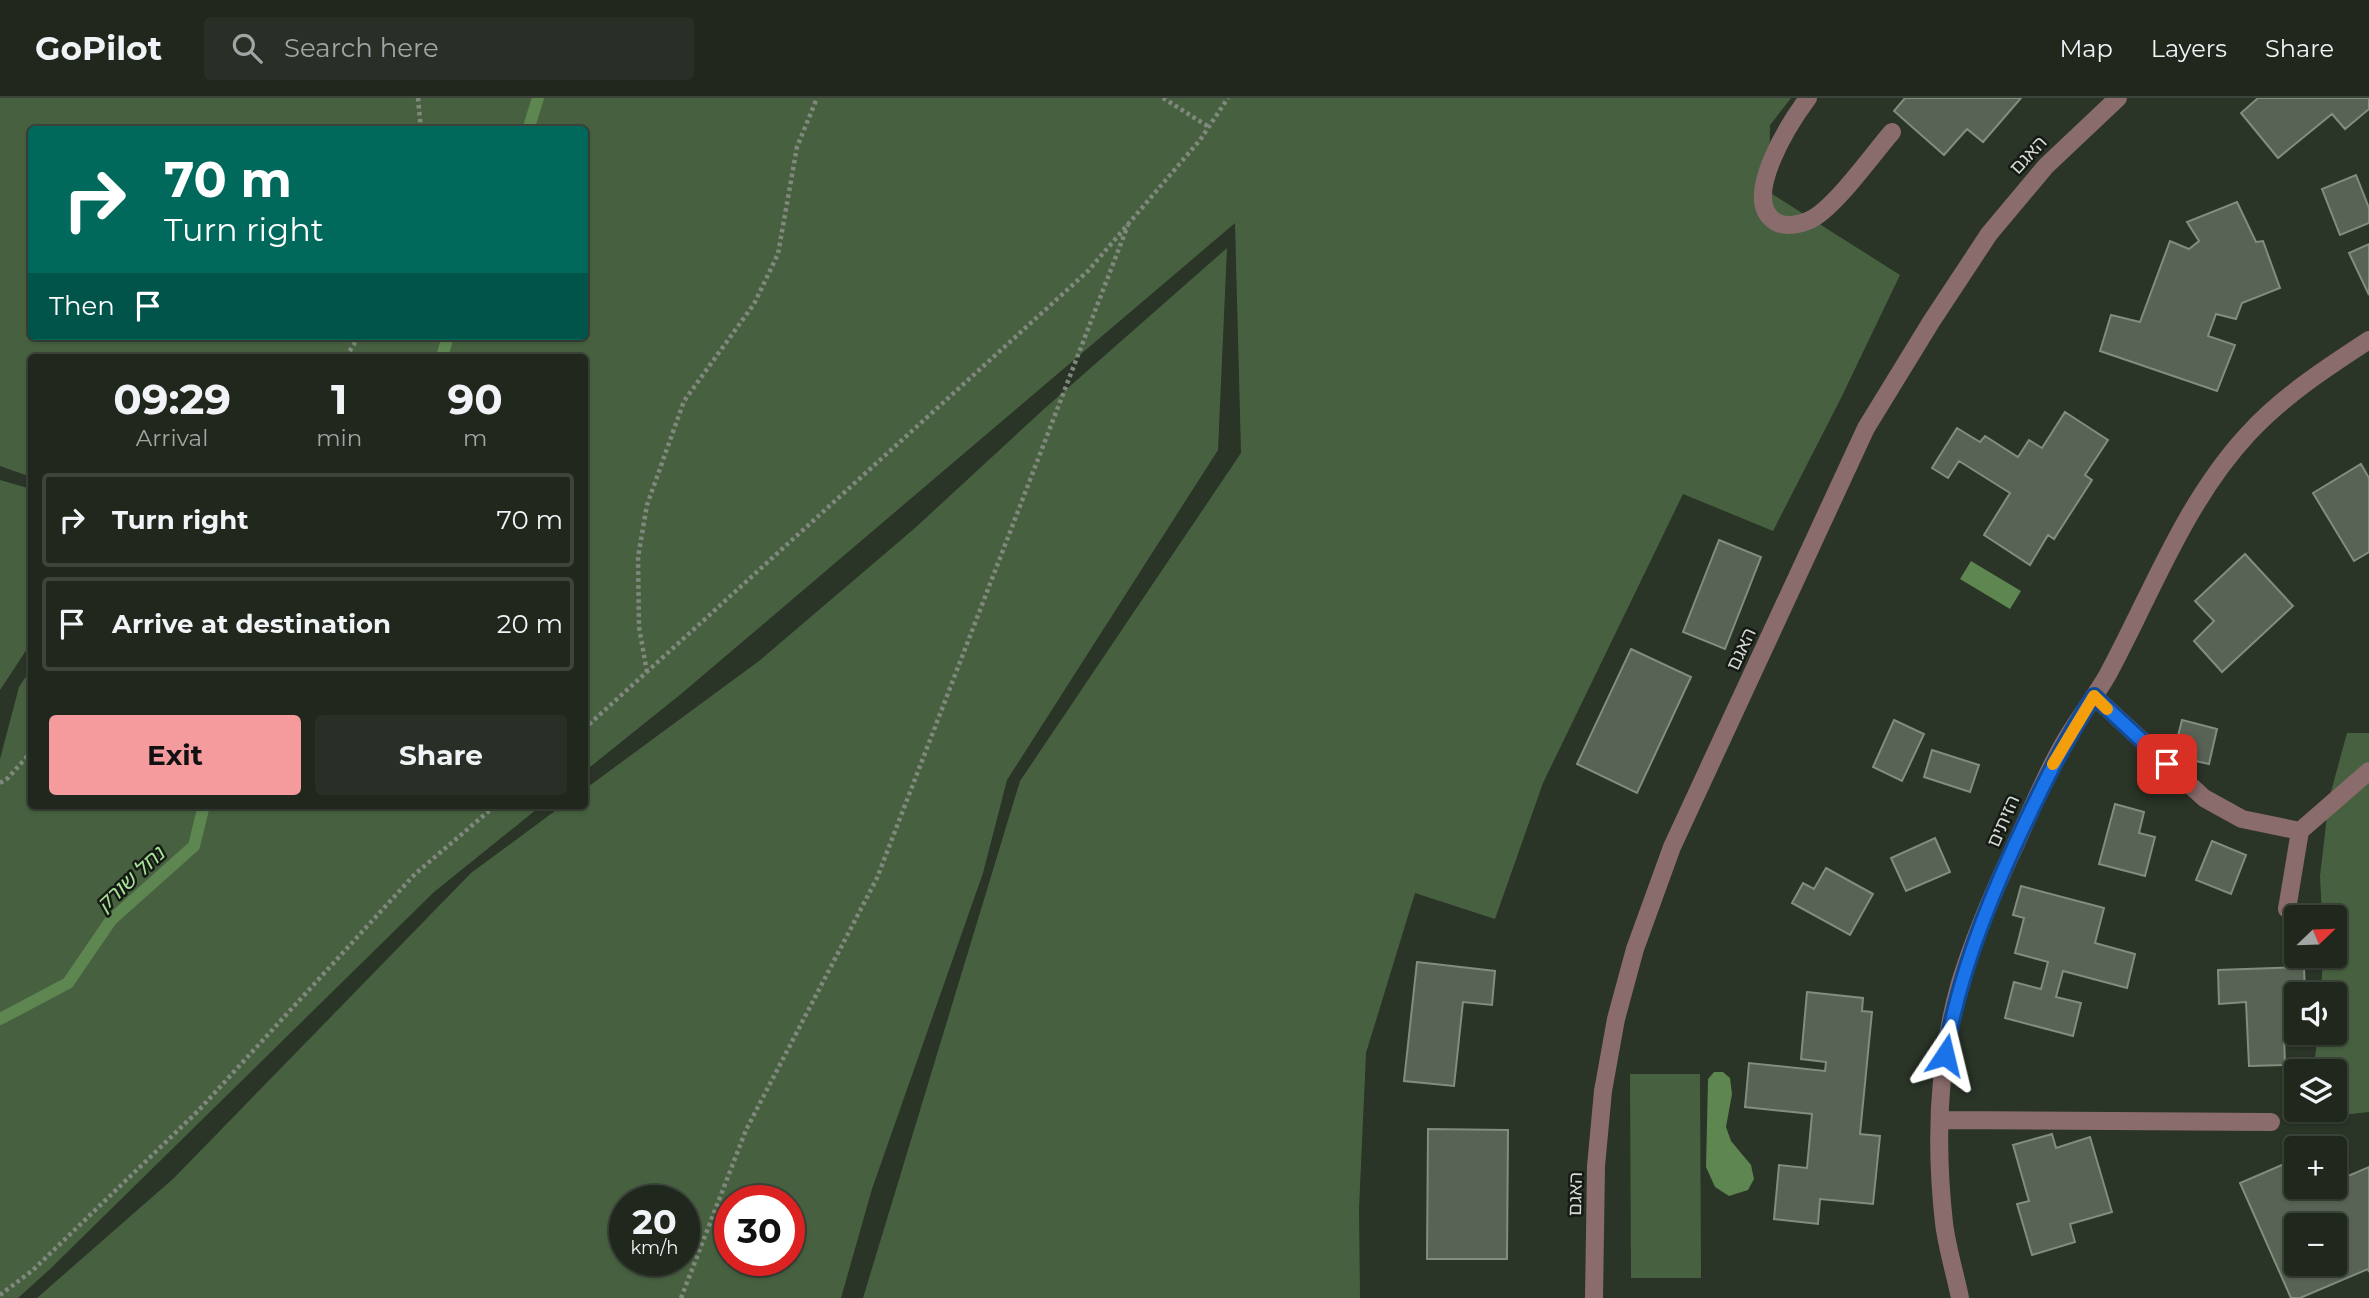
<!DOCTYPE html>
<meta charset="utf-8">
<style>
:root{--surface:#20271d;--page:#282f26;--text:#f1f3f6;--muted:#a2a5a4;--line:#3d443b;--accent:#f59b9e}
body{margin:0;font-family:Montserrat,"Noto Sans Hebrew",sans-serif;background:var(--page);color:var(--text);height:100vh;display:flex;flex-direction:column;font-size:26px;white-space:nowrap}
*{box-sizing:border-box;margin:0}
p{font-size:23px;color:var(--muted)}
.icon{flex:none;width:38px;height:38px;fill:none;stroke:currentColor;stroke-width:2;stroke-linecap:round;stroke-linejoin:round}
.map{position:relative;flex:1;overflow:hidden}
.drawer{position:absolute;left:28px;top:256px;width:560px;height:455px;display:flex;flex-direction:column;background:var(--surface);border-radius:7px;box-shadow:0 2px 5px #0004,0 0 0 2px var(--line)}
.drawer>*{flex:none}
.banner{position:absolute;left:28px;top:28px;width:560px;height:214px;border-radius:7px;box-shadow:0 2px 5px #0004,0 0 0 2px var(--line);background:#00695c;color:#fff;overflow:hidden}
.needle{width:46px;rotate:67deg}
.fabs{position:absolute;left:2284px;top:807px;display:grid;gap:14px}
.fabs a{display:grid;place-items:center;width:63px;height:63px;border-radius:7px;background:var(--surface);box-shadow:0 2px 5px #0004,0 0 0 2px var(--line);font-size:35px}
.speed{position:absolute;left:609px;top:1087px;display:flex;gap:14px;font-size:35px;font-weight:700;text-align:center}
.speed>*{display:grid;place-content:center;width:91px;height:91px;border-radius:50%;background:var(--surface);box-shadow:0 2px 5px #0004,0 0 0 2px var(--line);line-height:1}
.speed small{font-size:18px;font-weight:400}
.speed .limit{border:10px solid #d22;background:#fff;color:#111}
.pin{position:absolute;display:grid;place-items:center;width:60px;height:60px;color:#fff;margin:-30px;border-radius:14px;box-shadow:0 4px 10px #0006}
.me{position:absolute;width:77px;margin:-38px;rotate:10deg;stroke-linejoin:round;filter:drop-shadow(0 0 5px #0008)}
.turn{display:flex;align-items:center;gap:24px;height:147px;padding:0 21px;font-size:32px}
.turn .icon{width:91px;height:91px;stroke-width:2.5}
.turn b{display:block;font-size:49px;line-height:60px}
.then{display:flex;align-items:center;height:66px;padding:0 21px;background:#0003;gap:14px;font-size:26px}
.eta{display:flex;justify-content:space-evenly;align-items:center;height:119px;text-align:center}
.eta b{font-size:42px;font-weight:700;line-height:49px}
.primary-button{display:flex;gap:14px;margin-top:auto;padding:14px 21px}
.primary-button a{flex:1;height:80px;border-radius:7px;background:var(--accent);color:#111;font-size:28px;font-weight:700;line-height:80px;text-align:center}
.primary-button a+a{background:var(--page);color:var(--text)}
ul{padding:0;list-style:none}
li{display:flex;align-items:center;gap:21px;height:94px;margin:0 14px 10px;padding:0 7px;border:4px solid var(--line);border-radius:7px}
li div{flex:1}
li b{display:block;font-size:26px}
li em{font-style:normal}
header{display:flex;align-items:center;gap:42px;box-sizing:border-box;height:98px;padding:0 35px;background:var(--surface);border-bottom:2px solid var(--line)}
header strong{font-size:33px}
nav{display:flex;gap:38px;margin-inline-start:auto;font-size:24px}
.search{width:490px;height:63px;background:var(--page);display:flex;align-items:center;gap:18px;box-sizing:border-box;padding:0 24px;border-radius:7px;color:var(--muted);font-size:26px}
.map>svg:first-child{display:block}
.green{fill:#476140;fill-rule:evenodd}
.water{fill:#5d8651}
.lines{fill:none;stroke-linecap:round;stroke-linejoin:round}
.stream{stroke:#5d8651;stroke-width:12}
.building{fill:#586355;stroke:#818d7d;stroke-width:2;fill-rule:evenodd}
.path{stroke:#81897e;stroke-width:4.5;stroke-dasharray:3.5 3.5;stroke-linecap:butt}
.minor{stroke:#8b6c6c;stroke-width:18}
.route-casing{stroke:#114b97;stroke-width:18}
.route{stroke:#1a73e8;stroke-width:12}
.slow{stroke:#f59e0b;stroke-width:12}
.labels{text-anchor:middle;dominant-baseline:central;stroke-width:5;stroke-linejoin:round;paint-order:stroke}
.street-label{font-size:19px;fill:#d5dbd3;stroke:#161a14}
.water-label{font-size:21px;font-style:italic;fill:#a8e497;stroke:#161a14}
</style>
<header>
<strong>GoPilot</strong>
<div class="search"><svg class="icon" aria-label="search" viewBox="0 0 24 24"><circle cx="10" cy="10" r="6"/><path d="M15 15l6 6"/></svg>Search here</div>
<nav><a>Map</a><a>Layers</a><a>Share</a></nav>
</header>
<div class="map">
<svg width="2369" height="1200" viewBox="0 0 2369 1200">
<rect width="100%" height="100%" fill="#2a3427"/>
<path class="green" d="M0,0H1791L1770,27L1769,94L1900,177L1841,300L1773,433L1683,396L1543,685L1495,821L1415,795L1366,955L1359,1111L1360,1200H863L1020,683L1241,355L1235,125L681,596L585,673L584,259H32L31,379L0,368ZM32,32H584V238H32Z
M1227,150L1218,352L1007,682L983,775L872,1091L841,1200H37L174,1080L471,775L563,707H584L585,691L759,563L915,430L1044,311ZM684,1102V1162H625V1102ZM730,1102H789V1162H730Z
M0,382L31,391V545L0,592Z
M31,571L32,707H542L434,794L49,1172L18,1200H0V661L19,589Z
M2347,635H2369V1014L2313,1020V1012H2334V973H2313L2314,968L2318,935L2334,934V896H2321L2323,858H2334V819H2322L2320,778L2329,701Z
M1630,976H1700L1701,1180H1631Z"/>
<path class="water" d="M1971,463L2021,493L2010,511L1960,481Z
M1714,974H1723L1730,980L1732,996L1726,1029L1731,1043L1751,1067L1754,1081L1748,1092L1729,1098L1715,1089L1706,1069L1708,981Z"/>
<g class="lines">
<path class="stream" d="M528,32L538,0
M442,259L448,238
M0,921L68,885L111,822L194,748L204,707"/>
</g>
<path class="building" d="M1905,0H2021L1983,44L1967,31L1944,57L1894,13Z
M2258,0H2369V11L2345,31L2332,16L2278,60L2241,15Z
M2356,77L2369,110V125L2340,137L2322,91Z
M2237,104L2256,144L2263,143L2280,190L2242,205L2236,221L2216,216L2208,238L2235,247L2217,293L2100,253L2111,217L2140,224L2170,143L2189,151L2199,143L2187,124Z
M2369,146V197L2349,155Z
M2065,314L2108,342L2085,377L2092,382L2054,441L2048,437L2030,467L1984,437L2010,395L1959,363L1948,380L1932,370L1957,330L1980,344L1985,338L2018,359L2029,342L2042,350Z
M2361,366L2369,380V454L2354,463L2313,395Z
M1719,442L1761,459L1725,551L1683,534Z
M2245,456L2293,508L2222,574L2194,543L2214,523L2195,503Z
M1631,551L1691,579L1637,695L1577,666Z
M1894,622L1924,636L1902,683L1873,669Z
M2182,622L2217,631L2209,666L2173,658Z
M1932,652L1979,667L1970,694L1924,679Z
M2115,706L2144,714L2139,735L2155,739L2145,778L2099,766Z
M1935,740L1950,774L1906,793L1891,760Z
M2212,743L2246,757L2231,796L2196,782Z
M1826,770L1873,796L1850,837L1792,805L1803,785L1814,791Z
M2021,788L2104,810L2095,845L2135,856L2127,890L2063,873L2056,899L2081,905L2073,938L2005,920L2014,884L2041,891L2048,864L2015,855L2024,820L2013,817Z
M1417,864L1495,873L1492,907L1463,904L1454,988L1404,983Z
M2304,869L2305,896H2296V906H2283L2285,967L2249,968L2246,904L2219,906L2218,872Z
M1807,894L1863,900L1862,913L1872,914L1860,1036L1880,1038L1873,1106L1820,1101L1818,1126L1774,1121L1779,1067L1807,1070L1812,1016L1745,1009L1749,965L1825,973L1826,964L1801,961Z
M1428,1031L1508,1032L1507,1161H1427Z
M2052,1036L2056,1050L2090,1039L2112,1114L2070,1126L2075,1144L2032,1157L2017,1106L2029,1103L2013,1047Z
M2296,1061V1088H2334V1084L2369,1069V1174L2368,1171L2300,1200H2291L2240,1085ZM2296,1127H2334V1166H2296Z"/>
<g class="lines">
<path class="path" d="M418,0L421,32
M1163,0L1209,29
M346,259L359,238
M647,574L639,529L638,459L647,407L684,303L754,206L778,156L797,49L817,0
M584,631L1088,173L1200,42L1228,0
M0,685L8,680L32,653
M0,1197L33,1172L198,1013L415,776L496,707
M681,1200L746,1032L877,780L1128,127"/>
<path class="minor" d="M1808,0C1791,23 1739,102 1776,124C1786,130 1802,126 1812,121C1837,107 1872,57 1892,34
M2094,598L2204,700L2242,721L2300,733L2287,811
M2300,733L2369,673
M1940,1022L2271,1024
M1594,1200L1596,1068L1603,993L1616,921L1635,851L1672,749L1866,330L1931,224L1989,136L2046,68L2118,0
M1960,1200C1955,1175 1947,1150 1944,1125C1935,1045 1938,962 1960,885C1974,839 1993,795 2013,752C2030,715 2045,677 2065,643C2078,621 2094,600 2107,578C2151,497 2184,405 2248,336C2283,298 2326,270 2369,242"/>
</g>
<g class="lines">
<g class="route-casing">
<path id="route" d="M1945,957C1958,883 1983,817 2014,749C2039,695 2061,649 2094,598L2167,666"/>
</g>
<use href="#route" class="route"/>
<path class="slow" d="M2053,666L2094,598L2107,611"/>
</g>
<g class="labels">
<g class="street-label">
<text transform="translate(2028 57) rotate(-47)">האגם</text>
<text transform="translate(1741 551) rotate(-65)">האגם</text>
<text transform="translate(2003 723) rotate(-66)">הזיתים</text>
<text transform="translate(1575 1096) rotate(-89)">האגם</text>
</g>
<g class="water-label">
<text transform="translate(130 781) rotate(-43)">נחל שורק</text>
</g>
</g>
</svg>
<div class="fabs">
<a><svg class="needle" viewBox="-14 -14 28 28"><path d="M0-13l5 13h-10z" fill="#e53935"/><path d="M0 13l5-13h-10z" fill="#a2a5a4"/></svg></a>
<a><svg class="icon" aria-label="sound" viewBox="0 0 24 24"><path d="M4 9h4l5-4v14l-5-4H4zM17 9q2 3 0 6"/></svg></a>
<a><svg class="icon" aria-label="layers" viewBox="0 0 24 24"><path d="M12 4l9 5-9 5-9-5zM3 14l9 5 9-5"/></svg></a>
<a>+</a>
<a>−</a>
</div>
<div class="speed"><div>20<small>km/h</small></div><div class="limit">30</div></div>
<div class="pin" style="left:2167px;top:666px;background:#d93025"><svg class="icon" aria-label="arrive" viewBox="0 0 24 24"><path d="M6 21V4h12l-3 4 3 4H6"/></svg></div>
<svg class="me" style="left:1945px;top:957px" viewBox="-20 -20 40 40"><path d="M0-17L14 15 0 8-14 15z" fill="#1a73e8" stroke="#fff" stroke-width="4"/></svg>
<div class="banner">
<div class="turn"><svg class="icon" aria-label="right" viewBox="0 0 24 24"><path d="M7 20v-9h11M14 6l5 5-5 5"/></svg><div><b>70 m</b>Turn right</div></div>
<div class="then">Then<svg class="icon" aria-label="arrive" viewBox="0 0 24 24"><path d="M6 21V4h12l-3 4 3 4H6"/></svg></div>
</div>
<section class="drawer">
<div class="eta">
<div><b>09:29</b><p>Arrival</p></div>
<div><b>1</b><p>min</p></div>
<div><b>90</b><p>m</p></div>
</div>
<ul>
<li><svg class="icon" aria-label="right" viewBox="0 0 24 24"><path d="M7 20v-9h11M14 6l5 5-5 5"/></svg><div><b>Turn right</b></div><em>70 m</em></li>
<li><svg class="icon" aria-label="arrive" viewBox="0 0 24 24"><path d="M6 21V4h12l-3 4 3 4H6"/></svg><div><b>Arrive at destination</b></div><em>20 m</em></li>
</ul>
<div class="primary-button"><a>Exit</a><a>Share</a></div>
</section>
</div>
